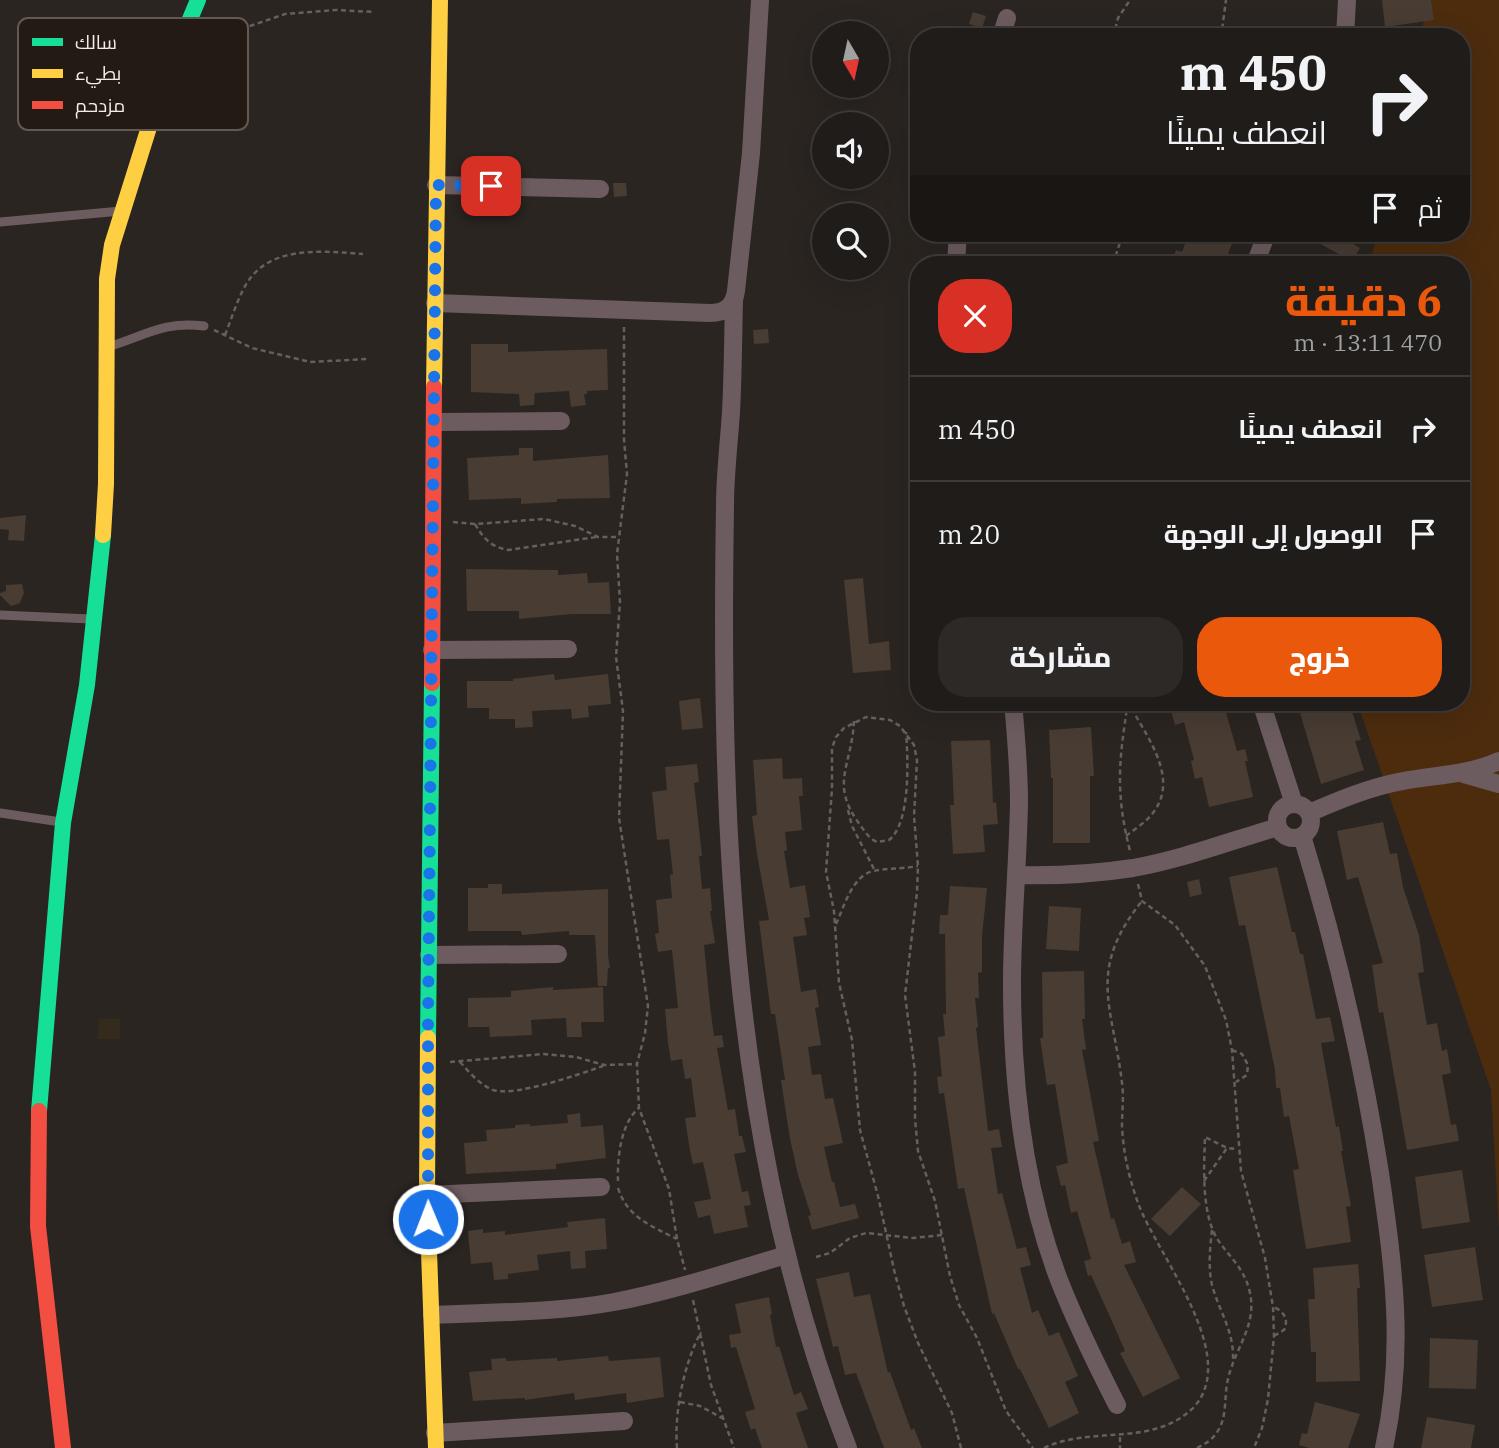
<!DOCTYPE html>
<html lang="ar">
<meta charset="utf-8">
<style>
:root{--surface:#201c19;--page:#2d2926;--text:#f1f3f6;--muted:#a2a1a2;--line:#3d3a38;--accent:#ea580c}
body{margin:0;font-family:"IBM Plex Serif",Cairo,serif;background:var(--page);color:var(--text);direction:rtl;height:100vh;display:flex;flex-direction:column;font-size:26px;white-space:nowrap}
*{box-sizing:border-box;margin:0}
p{font-size:23px;color:var(--muted)}
.icon{flex:none;width:38px;height:38px;fill:none;stroke:currentColor;stroke-width:2;stroke-linecap:round;stroke-linejoin:round}
.map{position:relative;flex:1;overflow:hidden;direction:ltr}
.panel{position:absolute;left:910px;top:256px;width:560px;height:455px;display:flex;flex-direction:column;background:var(--surface);border-radius:28px;box-shadow:0 7px 28px #0002,0 0 0 2px var(--line);direction:rtl}
.panel>*{flex:none}
.hud{position:absolute;left:910px;top:28px;width:560px;height:214px;border-radius:28px;box-shadow:0 7px 28px #0002,0 0 0 2px var(--line);direction:rtl;background:#201c19;color:var(--text);overflow:hidden}
.needle{width:46px;rotate:171deg}
.buttons{position:absolute;left:812px;top:21px;display:grid;gap:14px}
.buttons a{display:grid;place-items:center;width:77px;height:77px;border-radius:50%;background:var(--surface);box-shadow:0 7px 28px #0002,0 0 0 2px var(--line);font-size:35px}
.pin{position:absolute;display:grid;place-items:center;width:60px;height:60px;color:#fff;margin:-30px;border-radius:14px;box-shadow:0 4px 10px #0006}
.me{position:absolute;width:77px;margin:-38px;rotate:359deg;stroke-linejoin:round;filter:drop-shadow(0 0 5px #0008)}
.turn{display:flex;align-items:center;gap:24px;height:147px;padding:0 28px;font-size:32px}
.turn .icon{width:91px;height:91px;stroke-width:2.5}
.turn b{display:block;font-size:49px;line-height:60px}
.then{display:flex;align-items:center;height:66px;padding:0 28px;background:#0003;gap:14px;font-size:26px}
.round{display:grid;place-items:center;flex:none;width:74px;height:74px;border-radius:28px;background:var(--page)}
.summary{display:flex;align-items:center;justify-content:space-between;height:119px;padding:0 28px}
h1{font-size:42px;font-weight:800;line-height:52px;color:var(--accent)}
.action{display:flex;gap:14px;margin-top:auto;padding:14px 28px}
.action a{flex:1;height:80px;border-radius:28px;background:var(--accent);color:#fff;font-size:28px;font-weight:800;line-height:80px;text-align:center}
.action a+a{background:var(--page);color:var(--text)}
ul{padding:0;list-style:none}
li{display:flex;align-items:center;gap:21px;height:105px;padding:0 28px;border-top:2px solid var(--line)}
li div{flex:1}
li b{display:block;font-size:26px}
li em{font-style:normal}
.map>svg:first-child{display:block}
.commercial{fill:#342b1d}
.green{fill:#4d2c0e}
.building{fill:#483c33}
.lines{fill:none;stroke-linecap:round;stroke-linejoin:round}
.path{stroke:#685e5e;stroke-width:2.5;stroke-dasharray:5 3.5;stroke-linecap:butt}
.lane{stroke:#6c5c60;stroke-width:9}
.street{stroke:#6c5c60;stroke-width:18}
.fast{stroke:#16e098;stroke-width:16}
.slow{stroke:#ffcf43;stroke-width:16}
.jam{stroke:#f24e42;stroke-width:16}
.route{stroke:#1a73e8;stroke-width:12;stroke-dasharray:0 21.6}
.key{fill:#241a14;stroke:#625953;stroke-width:2}
.key-label{font-size:19px;fill:#f2ebe7}
</style>
<div class="map">
<svg width="1499" height="1448" viewBox="0 0 1499 1448">
<rect width="100%" height="100%" fill="#2a2521"/>
<path class="commercial" d="M99,1019H120V1039H98Z"/>
<path class="green" d="M1429,0H1499V1229L1491,1090L1357,702H1461V264H1370L1377,233H1461V37H1420Z"/>
<path class="building" d="M1382,0H1431L1434,20L1385,27Z
M973,12L986,16L982,28L969,24Z
M613,183H626L627,196L614,197Z
M1189,233H1226L1235,236L1224,264H1171L1176,250L1182,252Z
M1300,233H1348L1345,239L1360,248L1352,261Z
M768,329L769,343L754,344L753,330Z
M471,344H508V352L607,349L608,390L587,391V394H584L586,405L571,407L569,391L535,393L534,405L520,406L519,394L471,392Z
M519,448H533V461L608,455L610,498L557,499V502L521,504V498L469,500L467,458L519,455Z
M26,515L24,541L8,540L9,530L0,529V518Z
M466,569L558,570V575L587,573L588,583L609,582L611,614H572L519,619V611H467Z
M863,578L869,644L889,641L891,670L853,673L844,580Z
M22,584L24,593L20,603L11,606L0,595V593L6,591V585Z
M554,674L555,680L608,674L611,704L588,706L589,717L572,719L571,709L532,711L533,727L515,728V719H489V708H467V681H513V679Z
M700,698L703,728L682,730L679,701Z
M1190,702H1223L1237,751L1245,749L1248,761H1245L1253,797L1209,807L1202,777L1195,779L1191,761L1194,760L1184,722L1175,725L1170,707Z
M1312,702H1349L1361,740L1355,741L1364,770L1321,784L1298,706Z
M1091,727L1094,776H1090V843H1053V778H1051L1049,730Z
M990,740L993,803L996,802L998,824L983,825L985,852L953,854L950,805H954L951,741Z
M782,758L783,779L802,778L803,796H799L802,830L785,832L787,850L784,851L790,888L805,885L810,917L804,918L807,935L793,937L801,992L816,989L819,1007L815,1008L821,1045L808,1047L812,1075L821,1074L825,1099L833,1098L843,1143L824,1147L832,1182H834L840,1207L855,1204L859,1218L812,1230L808,1216L811,1215L798,1175L790,1139L781,1080H785L775,1014H771L759,921L769,920L757,854L752,816L757,815L753,760Z
M697,764L699,782L694,783L702,856H699L702,889L710,888L712,911H710L715,943L704,945L710,1006L714,1036L722,1035L724,1047L717,1048L728,1110L735,1109L739,1136H742L746,1152L734,1154L742,1192L748,1191L751,1205L744,1206L748,1227L714,1234L710,1215L698,1218L694,1202L711,1199L703,1162L693,1164L690,1151L685,1118L696,1117L691,1078L685,1079L682,1059L671,1061L668,1043L665,1009L678,1008L672,950L658,952L655,934L659,933L656,900L672,898L670,875L673,874L669,839L657,840L652,792L667,790L665,767Z
M1383,822L1390,854L1397,853L1403,887L1419,935L1424,972L1418,973L1427,1025L1437,1023L1442,1051L1447,1049L1451,1073L1442,1075L1451,1125L1456,1124L1459,1141L1407,1150L1383,1012L1379,1013L1372,965L1383,963L1358,877L1347,880L1337,831Z
M1277,867L1292,932H1295L1300,954H1303L1316,1019L1330,1017L1335,1041L1321,1043L1336,1127L1339,1126L1343,1151H1341L1351,1206L1346,1207L1351,1242L1306,1249L1293,1170L1299,1169L1289,1116L1284,1117L1280,1088H1276L1275,1070L1245,925L1239,926L1229,877Z
M1199,879L1202,894L1190,897L1187,882Z
M488,884H502V894L608,889V955L610,968H608L607,986H598L595,935H569V931L522,935L521,931H468V888H488Z
M950,886L987,888L982,936V972L978,973L979,998H975L978,1027L976,1028L988,1131L999,1129L1002,1147L991,1148L998,1194L1002,1193L1017,1249L1026,1247L1031,1265L1020,1268L1032,1313L1038,1310L1049,1336L1059,1332L1078,1376L1065,1382L1079,1413L1049,1428L1020,1369H1018L994,1313L992,1314L964,1188L958,1189L944,1093L939,1094L937,1077L942,1076L938,1037L945,1036L943,1014H946L945,934H939L940,915H948Z
M1049,906L1081,908L1079,951L1046,949Z
M1084,971L1085,1019H1082L1086,1049L1082,1050L1099,1141L1093,1142L1111,1219L1114,1218L1122,1244L1130,1241L1136,1262L1124,1265L1180,1378L1143,1397L1120,1353L1125,1351L1111,1319L1091,1275L1088,1276L1084,1261L1091,1259L1077,1211L1071,1213L1065,1185L1061,1186L1056,1166L1068,1163L1055,1084L1047,1085L1040,1038H1043L1042,972Z
M553,987V990L603,987L604,1022H581L582,1037H567L566,1018L531,1020L532,1035L490,1037L489,1027H468V998L511,997V991Z
M580,1113L581,1127L603,1125L606,1158L556,1164V1169L466,1174L464,1143L487,1141L486,1130L515,1128V1125L530,1124V1126L568,1123L567,1115Z
M1462,1170L1470,1222L1422,1229L1415,1177Z
M1182,1187L1201,1204L1170,1236L1151,1219Z
M605,1218L607,1249L585,1251L586,1268L571,1269L570,1251L537,1255L539,1270L508,1274V1279L494,1280L492,1262L471,1264L468,1231L483,1229V1233L505,1231V1235L568,1227L567,1222Z
M1475,1247L1483,1300L1432,1307L1424,1255Z
M1358,1264L1360,1288H1357L1360,1381L1316,1382V1352H1311L1308,1299H1315L1313,1268Z
M849,1272L854,1297L870,1294L888,1373L890,1372L911,1430L914,1428L922,1448H884L856,1373L845,1375L838,1346L833,1347L816,1279Z
M769,1297L772,1314L770,1315L776,1347L779,1346L794,1395L801,1392L808,1409L796,1413L808,1448H762L755,1428L751,1430L745,1412L755,1409L736,1347L731,1348L729,1335L741,1333L735,1304Z
M1430,1338L1478,1340L1476,1389L1429,1388Z
M608,1356L609,1361L660,1357L664,1397L627,1403L626,1393L575,1400L574,1393L525,1400V1398L473,1401L469,1372L492,1370L491,1359L506,1358V1361L557,1358V1361Z
M1315,1402L1360,1414L1348,1448H1309L1299,1445L1302,1433L1307,1434Z
M1427,1417L1475,1425L1471,1448H1421Z"/>
<g class="lines">
<path class="path" d="M1113,37L1118,18L1130,0
M1221,37L1226,0
M202,44L212,39L285,14L336,10L374,12
M1113,264L1123,233
M624,327V440L627,474L617,554L620,602L616,657L623,711L619,818L648,1006L645,1033L637,1064L639,1108L669,1189L677,1239L685,1270
M214,330L252,348L310,362L368,359
M225,335C231,320 236,304 243,290C265,244 320,251 363,254
M453,522L475,524L544,519L575,526L598,537H618
M475,524C483,538 491,547 508,550L596,537
M1128,702C1119,760 1115,792 1130,851
M854,721C852,765 830,783 858,822C864,830 868,838 877,842L889,840C911,823 908,758 906,732
M848,810L852,826L875,871
M1126,836C1136,828 1148,821 1155,810C1179,775 1144,733 1128,702
M1138,884L1142,901L1175,925L1205,966L1226,1020L1232,1050L1241,1171L1265,1258L1273,1307L1274,1336L1268,1399L1262,1428L1254,1448
M836,924C844,907 852,876 873,871C888,868 903,869 918,866
M1232,1050L1242,1054L1248,1065L1247,1075L1236,1082
M450,1062L544,1054L576,1057L604,1065L637,1064
M460,1062C469,1072 480,1085 493,1090C515,1097 580,1074 603,1066
M618,1181C617,1159 621,1122 639,1108
M1204,1181L1227,1148
M618,1188C627,1217 651,1226 677,1239
M1212,1230C1210,1248 1208,1267 1212,1285C1219,1311 1234,1331 1233,1359
M816,1257L830,1253L850,1238L866,1233L913,1238L942,1235
M693,1300L711,1385L734,1448
M1274,1336L1284,1330C1289,1319 1284,1312 1274,1307
M680,1402L700,1406L722,1418
M1120,1437V1448
M677,1448C674,1413 684,1363 701,1332
M961,1448L952,1413L918,1343L904,1306L895,1274L878,1196L860,1130L852,1040L839,983L834,911L826,872L832,788V748L836,737L844,728L866,717L890,720L900,726L914,745L917,760L914,816L918,866L917,892L905,995L915,1072V1119L918,1151L935,1201L950,1276L959,1305L977,1338L1006,1411L1033,1448
M1044,1448C1092,1425 1153,1448 1194,1407C1241,1355 1157,1255 1138,1203C1129,1178 1123,1152 1122,1125C1122,1111 1124,1097 1122,1083C1113,1006 1086,971 1142,901
M1197,1448C1207,1443 1215,1438 1220,1427C1227,1413 1224,1395 1228,1379C1235,1348 1257,1326 1250,1293C1244,1263 1220,1251 1212,1228C1202,1201 1204,1166 1205,1137L1227,1148L1237,1149"/>
<path class="lane" d="M0,222L121,211
M111,346C146,335 165,321 204,326
M0,615L91,619
M0,813L61,822"/>
<path class="street" d="M1001,37L1007,18
M1345,37L1347,0
M436,185L600,189
M956,264L958,233
M1255,264L1267,233
M734,301C733,338 733,375 731,412C729,443 725,474 725,506C720,823 730,1149 848,1448
M435,303L710,313C725,313 734,306 736,291L751,153L760,0
M435,422L561,421
M432,650L568,649
M1013,702C1016,735 1019,769 1019,802C1018,863 1012,923 1012,983C1012,1083 1023,1186 1059,1280C1076,1323 1096,1364 1117,1405
M1261,702L1294,804
M1464,774L1499,784
M1277 821a17 17 0 1 1 34 0a17 17 0 1 1-34 0Z
M1309,813C1339,800 1370,787 1403,781C1435,775 1468,775 1499,761
M1302,836C1336,946 1362,1059 1380,1173C1394,1270 1405,1351 1384,1448
M1016,875C1055,876 1094,874 1133,868C1183,859 1230,841 1278,827
M429,955L558,954
M427,1195L601,1187
M432,1315C492,1312 555,1313 614,1302C672,1291 729,1272 786,1255
M435,1433L624,1421"/>
<path class="fast" d="M150,124L172,62L198,0
M428,1038L432,683
M39,1111L63,823L87,685L103,535"/>
<path class="slow" d="M434,387L440,0
M103,535L106,484L107,279L112,245L150,124
M428,1038L427,1195L436,1448"/>
<path class="jam" d="M432,683L434,387
M39,1111L38,1226L63,1448"/>
</g>
<g class="lines">
<path class="route" d="M428,1219V1020L436,185L491,186"/>
</g>
<rect x="18" y="18" width="230" height="112" rx="10" class="key"/>
<rect x="32" y="38" width="31" height="8" fill="#16e098"/>
<rect x="32" y="69" width="31" height="9" fill="#ffcf43"/>
<rect x="32" y="101" width="31" height="8" fill="#f24e42"/>
<g class="key-label">
<text x="75" y="49">سالك</text>
<text x="75" y="80">بطيء</text>
<text x="75" y="112">مزدحم</text>
</g>
</svg>
<div class="buttons">
<a><svg class="needle" viewBox="-14 -14 28 28"><path d="M0-13l5 13h-10z" fill="#e53935"/><path d="M0 13l5-13h-10z" fill="#a2a1a2"/></svg></a>
<a><svg class="icon" aria-label="sound" viewBox="0 0 24 24"><path d="M4 9h4l5-4v14l-5-4H4zM17 9q2 3 0 6"/></svg></a>
<a><svg class="icon" aria-label="search" viewBox="0 0 24 24"><circle cx="10" cy="10" r="6"/><path d="M15 15l6 6"/></svg></a>
</div>
<div class="pin" style="left:491px;top:186px;background:#d93025"><svg class="icon" aria-label="arrive" viewBox="0 0 24 24"><path d="M6 21V4h12l-3 4 3 4H6"/></svg></div>
<svg class="me" style="left:428px;top:1219px" viewBox="-20 -20 40 40"><circle r="17" fill="#1a73e8" stroke="#fff" stroke-width="3"/><path d="M0-11L8 9 0 5-8 9z" fill="#fff"/></svg>
<div class="hud">
<div class="turn"><svg class="icon" aria-label="right" viewBox="0 0 24 24"><path d="M7 20v-9h11M14 6l5 5-5 5"/></svg><div><b>450 m</b>انعطف يمينًا</div></div>
<div class="then">ثم<svg class="icon" aria-label="arrive" viewBox="0 0 24 24"><path d="M6 21V4h12l-3 4 3 4H6"/></svg></div>
</div>
<section class="panel">
<div class="summary"><div><h1>6 دقيقة</h1><p>470 m · 13:11</p></div><a class="round" style="background:#d93025;color:#fff"><svg class="icon" aria-label="close" viewBox="0 0 24 24"><path d="M6 6l12 12M18 6L6 18"/></svg></a></div>
<ul>
<li><svg class="icon" aria-label="right" viewBox="0 0 24 24"><path d="M7 20v-9h11M14 6l5 5-5 5"/></svg><div><b>انعطف يمينًا</b></div><em>450 m</em></li>
<li><svg class="icon" aria-label="arrive" viewBox="0 0 24 24"><path d="M6 21V4h12l-3 4 3 4H6"/></svg><div><b>الوصول إلى الوجهة</b></div><em>20 m</em></li>
</ul>
<div class="action"><a>خروج</a><a>مشاركة</a></div>
</section>
</div>
